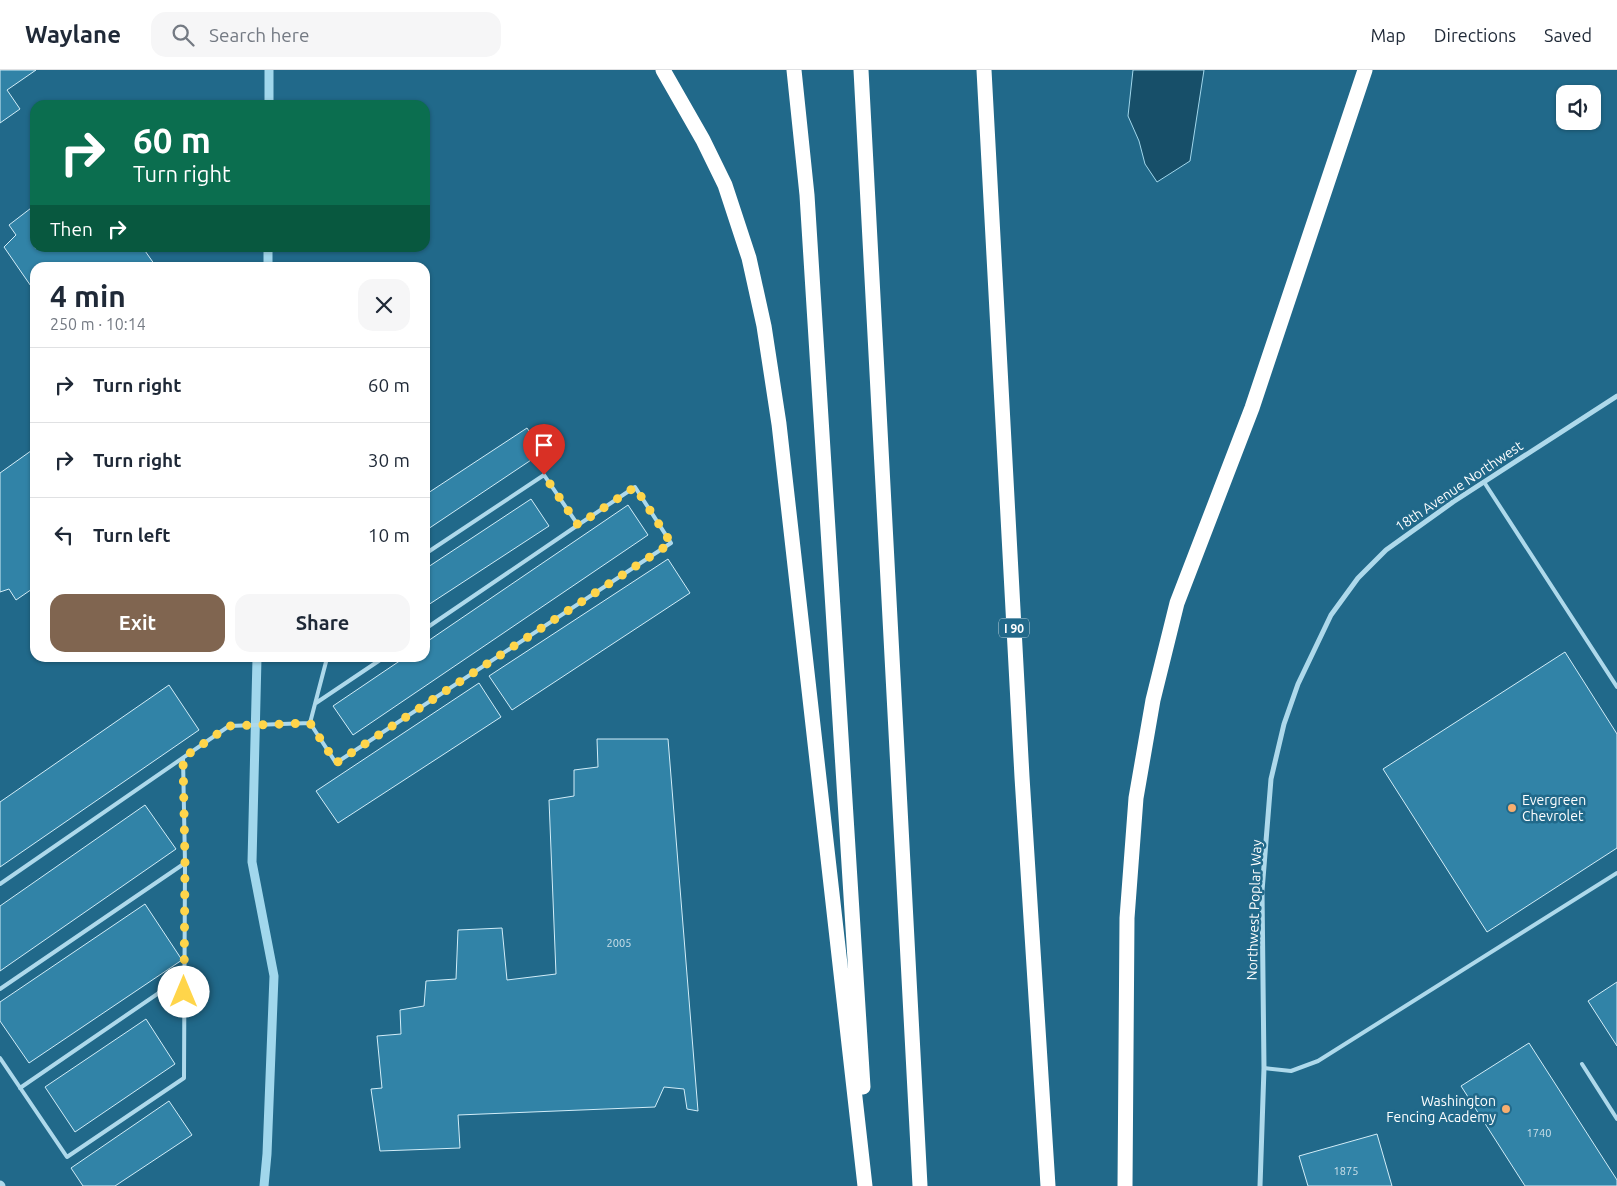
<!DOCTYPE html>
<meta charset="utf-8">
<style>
:root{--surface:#fff;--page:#f6f6f7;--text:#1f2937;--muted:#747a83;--line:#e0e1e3;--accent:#806550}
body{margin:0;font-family:Ubuntu,sans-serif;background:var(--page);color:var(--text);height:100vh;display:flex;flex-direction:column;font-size:19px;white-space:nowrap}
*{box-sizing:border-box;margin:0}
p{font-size:16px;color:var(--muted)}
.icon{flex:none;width:28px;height:28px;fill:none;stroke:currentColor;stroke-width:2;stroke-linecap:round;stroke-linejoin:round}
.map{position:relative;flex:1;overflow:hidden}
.panel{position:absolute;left:30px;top:192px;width:400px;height:400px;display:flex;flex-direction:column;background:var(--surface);border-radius:15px;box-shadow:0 1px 4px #0004}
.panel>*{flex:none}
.top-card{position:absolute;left:30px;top:30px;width:400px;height:152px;border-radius:15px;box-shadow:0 1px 4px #0004;background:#0b6e4f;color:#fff;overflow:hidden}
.controls{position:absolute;left:1556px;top:15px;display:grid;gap:10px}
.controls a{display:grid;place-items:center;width:45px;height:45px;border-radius:10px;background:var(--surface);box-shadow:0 1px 4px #0004;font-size:25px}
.pin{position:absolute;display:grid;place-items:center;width:42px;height:42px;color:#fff;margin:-51px -21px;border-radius:50% 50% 50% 0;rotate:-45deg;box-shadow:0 0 5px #0007}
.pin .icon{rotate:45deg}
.me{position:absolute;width:55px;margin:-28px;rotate:0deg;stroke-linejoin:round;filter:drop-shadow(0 0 4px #0008)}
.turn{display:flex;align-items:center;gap:18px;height:105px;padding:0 20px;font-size:22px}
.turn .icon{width:65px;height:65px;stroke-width:2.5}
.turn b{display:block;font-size:35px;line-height:42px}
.then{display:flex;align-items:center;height:48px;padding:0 20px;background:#0003;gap:10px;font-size:19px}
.round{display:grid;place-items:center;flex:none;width:52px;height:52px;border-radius:15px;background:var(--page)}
.headline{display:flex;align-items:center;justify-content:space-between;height:85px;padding:0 20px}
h1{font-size:30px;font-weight:700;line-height:38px}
.primary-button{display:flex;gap:10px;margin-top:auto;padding:10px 20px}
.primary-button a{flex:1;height:58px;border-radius:15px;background:var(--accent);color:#fff;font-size:20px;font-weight:700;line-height:58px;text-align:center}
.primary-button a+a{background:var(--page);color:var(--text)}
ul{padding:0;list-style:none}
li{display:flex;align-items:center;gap:15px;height:75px;padding:0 20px;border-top:1px solid var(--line)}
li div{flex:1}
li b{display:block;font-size:19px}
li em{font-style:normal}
header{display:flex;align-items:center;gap:30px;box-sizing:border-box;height:70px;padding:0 25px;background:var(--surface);border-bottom:1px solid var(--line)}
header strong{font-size:24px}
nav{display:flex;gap:28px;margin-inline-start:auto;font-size:18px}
.search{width:350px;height:45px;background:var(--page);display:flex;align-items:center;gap:12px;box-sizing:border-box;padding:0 18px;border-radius:15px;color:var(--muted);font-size:19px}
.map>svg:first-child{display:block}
.water{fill:#174f69;stroke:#a1d7ec}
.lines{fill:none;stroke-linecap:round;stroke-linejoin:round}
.stream{stroke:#a1d7ec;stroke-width:9}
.building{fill:#3183a7;stroke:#d2edf8}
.service{stroke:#aed9eb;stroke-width:4}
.minor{stroke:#aed9eb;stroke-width:5}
.tertiary{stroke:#aed9eb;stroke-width:9}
.motorway{stroke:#fff;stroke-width:15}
.route{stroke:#ffd54a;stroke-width:9;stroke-dasharray:0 16.2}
.poi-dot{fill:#f7ae6f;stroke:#21698a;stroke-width:2}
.labels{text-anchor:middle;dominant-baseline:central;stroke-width:5;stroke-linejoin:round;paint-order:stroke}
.number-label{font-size:11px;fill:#cce0e9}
.shield{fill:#21698a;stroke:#bcd2dc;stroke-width:1}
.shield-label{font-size:12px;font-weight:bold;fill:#fff}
.street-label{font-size:14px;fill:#fff;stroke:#21698a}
.poi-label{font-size:14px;fill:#fff;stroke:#21698a;text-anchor:start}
</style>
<header>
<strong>Waylane</strong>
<div class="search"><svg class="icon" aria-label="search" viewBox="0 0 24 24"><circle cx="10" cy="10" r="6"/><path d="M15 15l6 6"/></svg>Search here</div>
<nav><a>Map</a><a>Directions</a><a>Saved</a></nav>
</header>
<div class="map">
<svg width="1617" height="1116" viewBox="0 0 1617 1116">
<rect width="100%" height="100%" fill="#21698a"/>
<path class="water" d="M1133,0H1204L1190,91L1157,112L1145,94L1139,71L1128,46Z"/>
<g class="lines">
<path class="stream" d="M269,35V0
M268,198V178
M257,588L252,792L274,906L267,1084L264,1116"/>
</g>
<path class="building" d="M0,0H36L7,20L20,39L0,53Z
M35,135V178H143L157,198H35V222L4,177L16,165L9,155Z
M527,358L543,382L425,461V425Z
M35,378V517L16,530L9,519L0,522V403Z
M531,429L549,456L425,537V499Z
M628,435L648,465L353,665L333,636L404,588H425V573Z
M668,489L690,523L512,640L489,606Z
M1565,582L1617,664V778L1487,862L1383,699Z
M479,613L501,647L338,753L316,721Z
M169,615L199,660L0,797V732Z
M597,669H668L698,1041L687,1039L684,1019L664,1017L655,1037L458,1045L460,1078L380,1081L371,1019L382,1018L377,966L401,964L400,940L424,936L426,911L456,909L458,860L502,858L507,910L556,904L549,730L574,726V700L598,697Z
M145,735L176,779L0,901V836Z
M145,834L182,890L29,993L0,951V932Z
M1617,912V976L1588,931Z
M146,949L175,994L75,1062L45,1017Z
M1529,973L1617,1110V1116H1525L1461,1016Z
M169,1031L192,1065L115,1116H83L71,1098Z
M1377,1064L1392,1116H1308L1299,1086Z"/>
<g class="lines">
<path class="service" d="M1484,412L1617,617
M425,559L578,455
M327,588L310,653L336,693L671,473L635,417L578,455L544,405L425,484
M316,633L383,588
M0,814L229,656L310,653
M0,919L185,793
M0,988L67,1087L184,1008L185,793L183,688
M1582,994L1617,1049
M1264,998L1291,1001L1318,991L1617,803
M20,1018L185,905"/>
<path class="minor" d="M1260,1116L1264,998L1262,821L1271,709L1284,654L1298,614L1331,545L1358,508L1386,480L1453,432L1617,326"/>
<path class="tertiary" d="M0,1115L1,1116"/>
<path class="motorway" d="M663,0L703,70L725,115L749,188L764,256L779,354L865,1116
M794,0L807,125L863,1017
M861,0L920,1116
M984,0L1022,707L1048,1116
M1125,1116L1127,848L1136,728L1153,630L1177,533L1252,338L1365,0"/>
</g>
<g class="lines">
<path class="route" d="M184,922L185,793L183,688L229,656L310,653L336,693L671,473L635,417L578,455L544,405"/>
</g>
<g class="poi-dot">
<circle cx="1512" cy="738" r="5"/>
<circle cx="1506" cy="1039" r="5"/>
</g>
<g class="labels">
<g class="number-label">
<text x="619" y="873">2005</text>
<text x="1539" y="1063">1740</text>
<text x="1346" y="1101">1875</text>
</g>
<rect class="shield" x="999" y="548.5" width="30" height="19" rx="4"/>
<g class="shield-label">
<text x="1014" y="558">I 90</text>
</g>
<g class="street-label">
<text transform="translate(1459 416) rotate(-34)">18th Avenue Northwest</text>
<text transform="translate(1254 840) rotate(-88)">Northwest Poplar Way</text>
</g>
<g class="poi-label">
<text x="1522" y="730">Evergreen<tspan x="1522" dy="16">Chevrolet</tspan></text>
<text x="1496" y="1031" text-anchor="end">Washington<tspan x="1496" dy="16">Fencing Academy</tspan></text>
</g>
</g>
</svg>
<div class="controls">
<a><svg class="icon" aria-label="sound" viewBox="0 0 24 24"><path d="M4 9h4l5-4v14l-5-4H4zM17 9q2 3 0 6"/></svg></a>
</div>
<div class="pin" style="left:544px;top:405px;background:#d93025"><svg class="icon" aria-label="arrive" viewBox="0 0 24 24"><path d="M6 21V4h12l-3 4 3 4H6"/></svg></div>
<svg class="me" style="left:184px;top:922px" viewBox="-20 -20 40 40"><circle r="19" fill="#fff"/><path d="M0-13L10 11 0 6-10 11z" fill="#ffd54a"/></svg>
<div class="top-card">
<div class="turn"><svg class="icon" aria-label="right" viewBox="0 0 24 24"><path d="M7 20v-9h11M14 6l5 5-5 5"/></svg><div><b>60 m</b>Turn right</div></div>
<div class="then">Then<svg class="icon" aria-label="right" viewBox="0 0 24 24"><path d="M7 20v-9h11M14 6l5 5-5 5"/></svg></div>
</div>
<section class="panel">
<div class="headline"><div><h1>4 min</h1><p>250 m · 10:14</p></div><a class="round"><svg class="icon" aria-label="close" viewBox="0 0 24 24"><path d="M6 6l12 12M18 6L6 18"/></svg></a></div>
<ul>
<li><svg class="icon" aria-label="right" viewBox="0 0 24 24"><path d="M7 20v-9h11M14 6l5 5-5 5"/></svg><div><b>Turn right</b></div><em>60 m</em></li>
<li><svg class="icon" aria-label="right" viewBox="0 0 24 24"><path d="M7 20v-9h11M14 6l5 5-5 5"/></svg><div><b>Turn right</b></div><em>30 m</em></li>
<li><svg class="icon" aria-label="left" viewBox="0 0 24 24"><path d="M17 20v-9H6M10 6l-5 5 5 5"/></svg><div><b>Turn left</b></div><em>10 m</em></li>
</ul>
<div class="primary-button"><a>Exit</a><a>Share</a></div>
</section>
</div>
